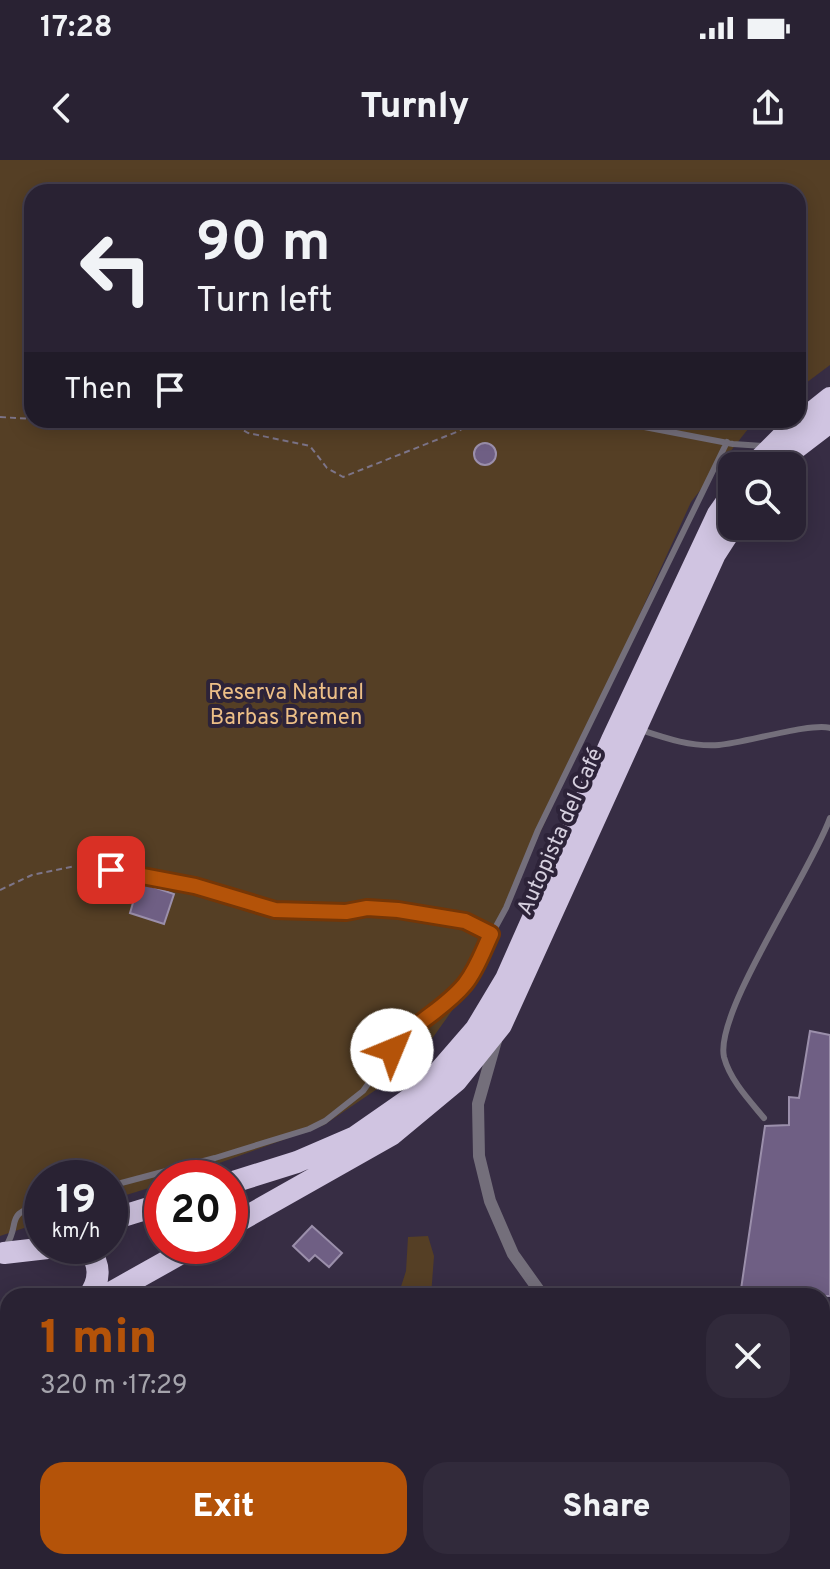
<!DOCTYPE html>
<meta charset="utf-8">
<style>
:root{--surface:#292233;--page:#312a3b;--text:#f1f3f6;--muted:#a5a4ac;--line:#453f4e;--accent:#b45309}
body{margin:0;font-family:Overpass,sans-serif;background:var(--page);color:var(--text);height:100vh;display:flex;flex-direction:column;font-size:30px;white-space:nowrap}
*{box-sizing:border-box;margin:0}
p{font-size:26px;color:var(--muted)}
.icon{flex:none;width:44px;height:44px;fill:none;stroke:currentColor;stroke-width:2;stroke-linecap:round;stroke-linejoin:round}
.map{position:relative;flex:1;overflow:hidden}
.details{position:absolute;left:0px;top:1128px;width:830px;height:282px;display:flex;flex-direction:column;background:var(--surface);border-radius:24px 24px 0 0;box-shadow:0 4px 20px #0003,0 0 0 2px var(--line)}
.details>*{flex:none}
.guide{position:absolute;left:24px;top:24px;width:782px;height:244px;border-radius:24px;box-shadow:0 4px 20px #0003,0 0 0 2px var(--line);background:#292233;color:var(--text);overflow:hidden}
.tools{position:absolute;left:718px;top:292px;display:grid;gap:16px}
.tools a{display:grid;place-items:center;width:88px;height:88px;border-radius:16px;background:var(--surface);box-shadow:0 4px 20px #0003,0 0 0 2px var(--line);font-size:40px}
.speed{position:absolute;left:24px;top:1000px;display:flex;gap:16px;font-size:40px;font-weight:700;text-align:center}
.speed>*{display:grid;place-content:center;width:104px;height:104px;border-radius:50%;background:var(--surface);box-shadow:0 4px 20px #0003,0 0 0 2px var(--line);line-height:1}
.speed small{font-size:20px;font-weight:400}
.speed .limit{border:12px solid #d22;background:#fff;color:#111}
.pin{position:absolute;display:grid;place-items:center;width:68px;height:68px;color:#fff;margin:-34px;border-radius:16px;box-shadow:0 4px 12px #0006}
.me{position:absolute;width:88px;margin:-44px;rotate:45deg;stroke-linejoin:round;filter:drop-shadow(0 0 6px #0008)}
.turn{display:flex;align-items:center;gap:28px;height:168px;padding:0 40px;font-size:36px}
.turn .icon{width:104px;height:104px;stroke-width:2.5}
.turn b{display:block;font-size:56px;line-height:68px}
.then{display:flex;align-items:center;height:76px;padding:0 40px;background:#0003;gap:16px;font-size:30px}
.round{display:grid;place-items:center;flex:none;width:84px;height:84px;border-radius:24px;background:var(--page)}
.summary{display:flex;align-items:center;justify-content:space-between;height:136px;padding:0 40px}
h1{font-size:48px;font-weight:800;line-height:60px;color:var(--accent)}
.button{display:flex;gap:16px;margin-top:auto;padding:16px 40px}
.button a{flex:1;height:92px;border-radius:24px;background:var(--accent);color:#fff;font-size:32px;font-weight:800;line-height:92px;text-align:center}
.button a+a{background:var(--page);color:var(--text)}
.status{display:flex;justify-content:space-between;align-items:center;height:56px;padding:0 40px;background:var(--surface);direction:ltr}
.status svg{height:22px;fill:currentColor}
header{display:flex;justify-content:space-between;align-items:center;height:104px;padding:0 40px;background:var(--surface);font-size:36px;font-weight:800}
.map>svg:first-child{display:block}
.green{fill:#553f25}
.building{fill:#6f5f84;stroke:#9b8fab;stroke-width:2}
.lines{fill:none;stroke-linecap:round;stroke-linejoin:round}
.path{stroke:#7d7589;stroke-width:2;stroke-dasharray:6 4;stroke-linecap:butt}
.lane{stroke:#746f7b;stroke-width:6}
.street{stroke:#746f7b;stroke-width:12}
.highway{stroke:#d0c4e1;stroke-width:22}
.route-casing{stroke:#753606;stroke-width:20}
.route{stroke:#b45309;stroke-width:14}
.labels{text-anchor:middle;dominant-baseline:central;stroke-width:8;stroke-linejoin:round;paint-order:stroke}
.park-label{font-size:22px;fill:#edbf87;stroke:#2d2339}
.street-label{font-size:22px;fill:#d5cfde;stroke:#2d2339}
</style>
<div class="status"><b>17:28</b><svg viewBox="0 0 49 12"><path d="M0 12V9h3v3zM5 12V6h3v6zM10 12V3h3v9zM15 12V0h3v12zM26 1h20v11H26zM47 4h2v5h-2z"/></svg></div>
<header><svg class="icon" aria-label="back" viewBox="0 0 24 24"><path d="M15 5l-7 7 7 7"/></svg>Turnly<svg class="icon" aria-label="share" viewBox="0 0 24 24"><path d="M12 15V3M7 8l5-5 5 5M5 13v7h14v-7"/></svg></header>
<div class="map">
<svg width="830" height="1409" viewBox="0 0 830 1409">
<rect width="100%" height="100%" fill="#372d44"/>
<path class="green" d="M0,0H830V205L798,229V32H32V260H755L691,342L471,824L414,904L324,965L178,1018H162V1024L110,1040V1018H42V1062L0,1076Z
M428,1076L434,1096L431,1136H398L406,1111L408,1077Z"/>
<path class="building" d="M474 294a11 11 0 1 1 22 0a11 11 0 1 1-22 0Z
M139,722L174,734L164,764L130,753Z
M810,871L830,875V1136H740L765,966L789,965V937L799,938Z
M312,1066L342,1093L329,1107L315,1095L309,1101L293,1086Z"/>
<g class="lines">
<path class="path" d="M0,257L32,259
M227,260L248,273L310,286L327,308L343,317L459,271L473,260
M0,730L32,715L75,706
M0,1320L8,1317"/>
<path class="lane" d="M626,260L634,265L733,284L763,286
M638,569C665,578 690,587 719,585C744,583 813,562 830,568
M84,704L195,726L275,750L346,752L367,748L398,750L465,761L491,774
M764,958C749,940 730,920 724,897C714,853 812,710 830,658
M110,1026L215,998L309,969L325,961L363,931L404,874L464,825L506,748L538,670L727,282
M6,1086C22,1061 2,1056 42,1043"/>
<path class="street" d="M497,877L478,944L479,996L490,1041L513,1094L543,1136
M696,1409L697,1402"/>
<path class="highway" d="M753,306L785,274L830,238
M778,306L788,294L830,262
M230,1023L297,1002L355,977L424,929L476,869L506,819L612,580L718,354L732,334
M110,1060L162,1044
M230,1066L391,975L456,921L501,865L715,394L733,366
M78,1086L89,1090C101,1105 100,1121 89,1136
M4,1093L65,1086
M105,1136L194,1086
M0,1188L8,1184"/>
</g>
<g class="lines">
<g class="route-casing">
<path id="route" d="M111,710L195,726L275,750L346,752L367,748L398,750L465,761L491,774C483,791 477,809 465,824C444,850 412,863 392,890"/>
</g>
<use href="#route" class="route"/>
</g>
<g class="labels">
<g class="park-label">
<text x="286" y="533">Reserva Natural<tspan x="286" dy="25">Barbas Bremen</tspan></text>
</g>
<g class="street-label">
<text transform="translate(561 672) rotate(-66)">Autopista del Café</text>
</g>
</g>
</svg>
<div class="tools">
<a><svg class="icon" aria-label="search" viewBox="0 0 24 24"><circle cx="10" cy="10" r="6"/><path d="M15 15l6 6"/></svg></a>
</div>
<div class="speed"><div>19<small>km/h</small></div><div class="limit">20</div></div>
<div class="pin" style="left:111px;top:710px;background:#d93025"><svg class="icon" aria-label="arrive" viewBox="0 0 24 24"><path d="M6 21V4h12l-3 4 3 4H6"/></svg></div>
<svg class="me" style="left:392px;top:890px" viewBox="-20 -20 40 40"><circle r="19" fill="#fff"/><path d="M0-13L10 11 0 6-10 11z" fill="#b45309"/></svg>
<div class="guide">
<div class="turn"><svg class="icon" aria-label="left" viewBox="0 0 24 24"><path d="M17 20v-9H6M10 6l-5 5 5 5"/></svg><div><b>90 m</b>Turn left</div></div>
<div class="then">Then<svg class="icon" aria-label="arrive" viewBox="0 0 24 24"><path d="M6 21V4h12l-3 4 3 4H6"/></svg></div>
</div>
<section class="details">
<div class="summary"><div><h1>1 min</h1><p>320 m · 17:29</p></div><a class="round"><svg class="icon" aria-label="close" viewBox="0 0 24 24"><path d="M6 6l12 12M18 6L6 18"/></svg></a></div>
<div class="button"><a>Exit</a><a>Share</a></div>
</section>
</div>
